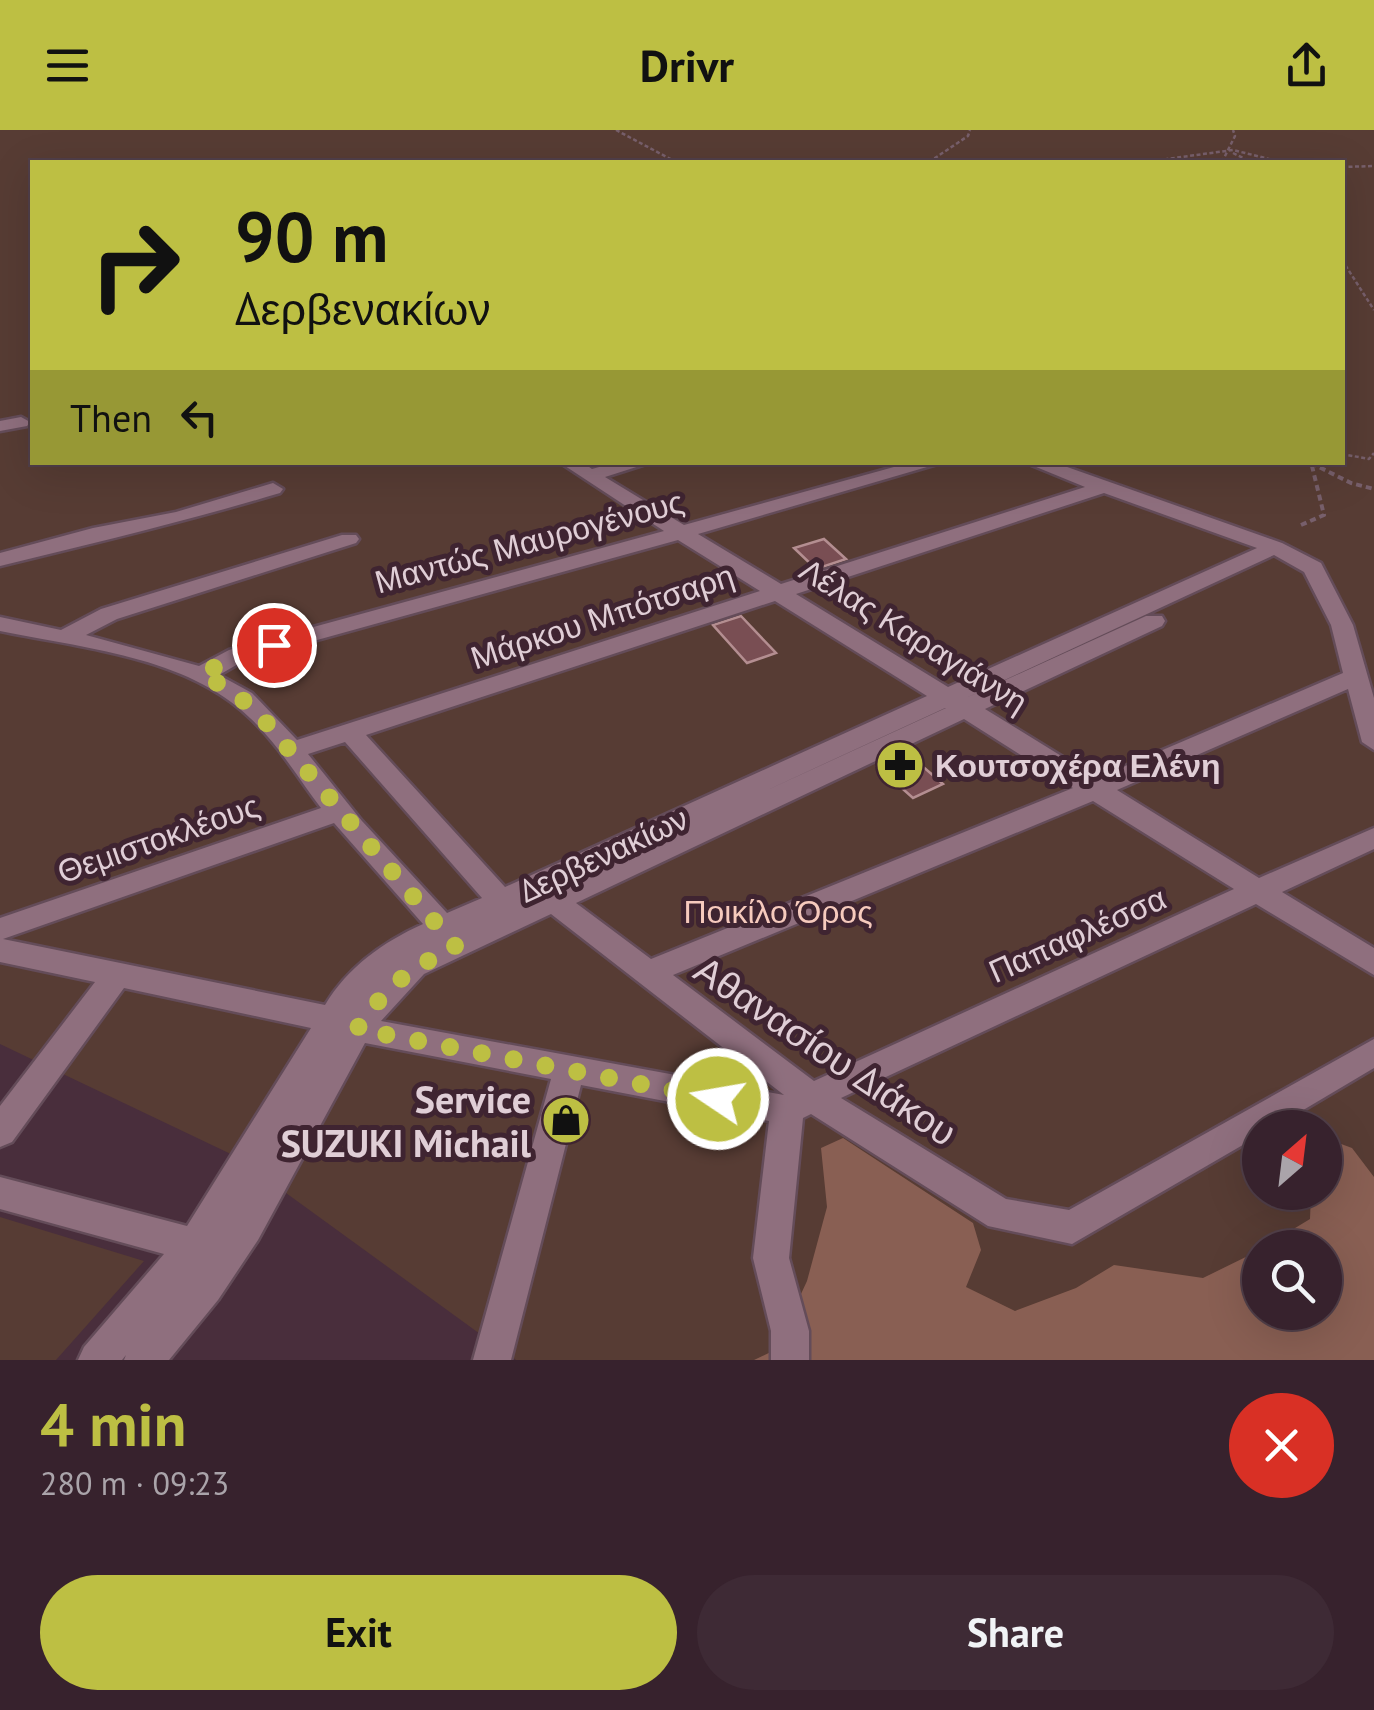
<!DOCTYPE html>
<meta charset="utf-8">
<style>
:root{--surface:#37222d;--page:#3e2a35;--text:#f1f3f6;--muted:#aaa4aa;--line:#513f49;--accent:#bdbf43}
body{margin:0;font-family:"PT Sans",sans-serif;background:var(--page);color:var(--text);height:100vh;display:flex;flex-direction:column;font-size:38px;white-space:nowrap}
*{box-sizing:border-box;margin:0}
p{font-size:32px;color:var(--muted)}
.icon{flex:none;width:55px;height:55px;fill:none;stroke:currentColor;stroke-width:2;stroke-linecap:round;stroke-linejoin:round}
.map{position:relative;height:1230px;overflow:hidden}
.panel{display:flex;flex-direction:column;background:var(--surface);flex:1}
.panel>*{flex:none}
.banner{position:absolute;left:30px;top:30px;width:1315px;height:305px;border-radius:0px;box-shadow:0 10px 40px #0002,0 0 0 2px var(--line);background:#bdbf43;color:#111;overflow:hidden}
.needle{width:65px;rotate:28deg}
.fabs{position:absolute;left:1242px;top:980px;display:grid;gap:20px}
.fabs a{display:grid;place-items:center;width:100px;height:100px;border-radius:50%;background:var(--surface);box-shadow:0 10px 40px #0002,0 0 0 2px var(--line);font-size:50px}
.pin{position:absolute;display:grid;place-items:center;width:85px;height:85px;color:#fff;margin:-42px;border:5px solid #fff;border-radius:50%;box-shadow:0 2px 10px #0007}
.me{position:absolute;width:110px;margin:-55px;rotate:282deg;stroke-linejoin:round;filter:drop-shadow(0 0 8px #0008)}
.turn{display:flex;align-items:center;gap:35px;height:210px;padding:0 40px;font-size:45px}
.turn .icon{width:130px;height:130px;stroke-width:2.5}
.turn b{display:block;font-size:70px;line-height:85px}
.then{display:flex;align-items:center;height:95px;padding:0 40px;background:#0003;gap:20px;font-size:38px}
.round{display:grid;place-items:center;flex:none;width:105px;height:105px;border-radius:52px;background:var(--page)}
.head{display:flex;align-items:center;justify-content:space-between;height:170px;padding:0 40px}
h1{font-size:60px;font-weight:700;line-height:75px;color:var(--accent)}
.cta{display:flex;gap:20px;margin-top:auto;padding:20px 40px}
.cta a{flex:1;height:115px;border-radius:60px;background:var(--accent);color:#111;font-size:40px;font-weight:700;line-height:115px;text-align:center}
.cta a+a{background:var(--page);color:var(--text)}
header{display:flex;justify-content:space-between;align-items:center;height:130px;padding:0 40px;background:var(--accent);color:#111;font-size:45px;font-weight:700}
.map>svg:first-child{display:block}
.green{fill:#573c34;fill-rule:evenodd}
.forest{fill:#895f53}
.building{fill:#794e53;stroke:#b48e91;stroke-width:2.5}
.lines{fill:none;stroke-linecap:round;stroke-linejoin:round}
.minor-casing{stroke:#644c59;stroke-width:5}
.path-far1{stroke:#775f6b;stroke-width:2.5;stroke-dasharray:4 2.5;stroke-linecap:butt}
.path{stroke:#775f6b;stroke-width:4;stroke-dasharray:6 4;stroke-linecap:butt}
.minor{fill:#8f6f7e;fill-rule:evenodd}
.route{stroke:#bdbf43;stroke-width:18;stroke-dasharray:0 32.4}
.labels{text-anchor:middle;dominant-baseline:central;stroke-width:10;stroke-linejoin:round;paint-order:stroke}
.street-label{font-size:32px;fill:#e0ced6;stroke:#3f2431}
.poi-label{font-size:32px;font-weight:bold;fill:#e0ced6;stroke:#3f2431;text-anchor:start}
.park-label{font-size:32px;fill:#f6cabd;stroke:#3f2431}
.near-street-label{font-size:38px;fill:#e0ced6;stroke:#3f2431}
.near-poi-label{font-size:38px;font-weight:bold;fill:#e0ced6;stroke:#3f2431;text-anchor:end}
</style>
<header><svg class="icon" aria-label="menu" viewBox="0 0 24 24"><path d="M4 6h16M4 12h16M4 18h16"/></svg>Drivr<svg class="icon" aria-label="share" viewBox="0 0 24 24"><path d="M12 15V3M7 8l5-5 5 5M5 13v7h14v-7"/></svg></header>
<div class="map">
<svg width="1374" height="1230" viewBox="0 0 1374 1230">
<rect width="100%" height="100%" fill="#492e3c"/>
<path class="green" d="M0,0H1374V1230H516L235,1026L0,914ZM32,32H1342V332H32ZM1260,998H1325V1062H1260ZM1260,1118H1325V1182H1260Z
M0,1087L144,1131L56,1230H0Z"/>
<path class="forest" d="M843,1008L973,1093L981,1120L966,1157L1015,1181L1076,1158L1114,1135L1203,1148L1260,1120V1182H1325V1118L1264,1117L1310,1089L1311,1063L1325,1062V1008L1352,1018L1374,1047V1230H754L775,1220L807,1151L827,1077L821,1018Z"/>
<path class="building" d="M824,409L846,429L816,439L794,418Z
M741,486L776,523L747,533L713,495Z
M906,622L943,654L913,668L877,636Z"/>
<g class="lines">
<g class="minor-casing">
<path id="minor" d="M21,287L30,292L27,296L0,301V291Z
M559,332H582L592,339L617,332H652L605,347L684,395L912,332H944L698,404L781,454L1085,357L1024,332H1053L1282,413L1321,433L1353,495L1374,568V620L1362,612L1348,559L1117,660L1259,748L1374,698V719L1282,762L1374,818V845L1256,774L841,968L1006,1069L1069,1080L1374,909V938L1273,998H1260V1005L1072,1114L988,1096L811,984L803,988L789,1128L809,1201V1230H771V1201L753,1128L769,991L581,955L511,1230H473L551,949L365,913L258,1110L218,1170L169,1230H124L126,1225L122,1230H78L84,1217L164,1124L0,1079V1047L187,1096L311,898L124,858L12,1012L0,1017V976L95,852L0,832V788L321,678C298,648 278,614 250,588C187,526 81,518 0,501V487L61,500L101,479L342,405H356L359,409L356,413L117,489L86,505L199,536L229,520L664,401ZM1104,363L1257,418L948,557L796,464ZM678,410L760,461L297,610L252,563L219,545L245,530ZM1274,425L1304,442L1331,495L1343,543L1097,648L985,579L1162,496L1165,491L1162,486H1146L966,568ZM775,471L927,566L505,757L366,605ZM945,578H946L726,679ZM964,589L1073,658L651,829L576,773ZM345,612L482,768L447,783L362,691L308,624ZM1093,671L1234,759L814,951L673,845ZM334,693L423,794C383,812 348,837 325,875L3,809ZM551,784L784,965L381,891L424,844Z
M273,353L283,359L280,363C187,391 94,413 0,436V423L93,398L176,382Z"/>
</g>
<path class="path-far1" d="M616,0L676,32
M1233,23L1251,32
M929,32L968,6L970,0
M1145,32L1233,20L1281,32
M1222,32L1235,6L1233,0
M1342,37L1374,36
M1342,130L1374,180
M1342,324L1369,329L1374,323"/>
<path class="path" d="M1311,333L1351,353L1374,359
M1301,395L1324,385L1311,332"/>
<use href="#minor" class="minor"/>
</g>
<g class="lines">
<path class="route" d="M274,515L237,525L201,545L232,560L264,590L456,817C408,839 387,856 357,899L718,969"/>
</g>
<defs>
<g id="pharmacy-disc" transform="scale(2.5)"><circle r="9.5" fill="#bdbf43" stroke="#3f2431"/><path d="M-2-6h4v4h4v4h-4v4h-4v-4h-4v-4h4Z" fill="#111"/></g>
<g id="shop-disc" transform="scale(2.5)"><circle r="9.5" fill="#bdbf43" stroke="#3f2431"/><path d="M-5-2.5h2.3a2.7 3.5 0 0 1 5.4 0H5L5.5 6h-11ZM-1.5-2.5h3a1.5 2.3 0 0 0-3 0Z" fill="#111"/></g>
</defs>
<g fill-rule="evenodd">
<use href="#pharmacy-disc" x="900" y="635"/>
<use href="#shop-disc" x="566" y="990"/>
</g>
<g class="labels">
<g class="street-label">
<text transform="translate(529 411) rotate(-15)">Μαντώς Μαυρογένους</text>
<text transform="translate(602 486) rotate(-18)">Μάρκου Μπότσαρη</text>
<text transform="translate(914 505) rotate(32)">Λέλας Καραγιάννη</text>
<text transform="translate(158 708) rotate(-19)">Θεμιστοκλέους</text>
<text transform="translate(603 724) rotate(-25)">Δερβενακίων</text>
<text transform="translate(1077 804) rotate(-24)">Παπαφλέσσα</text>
</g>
<g class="poi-label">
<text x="935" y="635">Κουτσοχέρα Ελένη</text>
</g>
<g class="park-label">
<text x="778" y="781">Ποικίλο Όρος</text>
</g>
<g class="near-street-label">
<text transform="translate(826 920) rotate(34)">Αθανασίου Διάκου</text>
</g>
<g class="near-poi-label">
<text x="531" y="968">Service<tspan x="531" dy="44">SUZUKI Michail</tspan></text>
</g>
</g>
</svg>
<div class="fabs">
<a><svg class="needle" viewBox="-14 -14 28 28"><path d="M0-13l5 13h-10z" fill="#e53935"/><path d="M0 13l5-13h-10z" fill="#aaa4aa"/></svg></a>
<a><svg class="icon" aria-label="search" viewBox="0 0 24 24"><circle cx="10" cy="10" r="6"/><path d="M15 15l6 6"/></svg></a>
</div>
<div class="pin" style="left:274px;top:515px;background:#d93025"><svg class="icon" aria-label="arrive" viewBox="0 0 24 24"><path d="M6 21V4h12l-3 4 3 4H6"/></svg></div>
<svg class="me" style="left:718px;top:969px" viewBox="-20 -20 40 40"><circle r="17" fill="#bdbf43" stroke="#fff" stroke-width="3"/><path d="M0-11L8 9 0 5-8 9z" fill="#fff"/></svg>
<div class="banner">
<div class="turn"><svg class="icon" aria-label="right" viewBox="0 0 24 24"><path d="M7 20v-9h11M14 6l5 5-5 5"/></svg><div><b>90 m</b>Δερβενακίων</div></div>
<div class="then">Then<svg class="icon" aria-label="left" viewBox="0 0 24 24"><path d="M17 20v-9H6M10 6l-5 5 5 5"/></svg></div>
</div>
</div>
<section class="panel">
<div class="head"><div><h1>4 min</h1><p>280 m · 09:23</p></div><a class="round" style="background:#d93025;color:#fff"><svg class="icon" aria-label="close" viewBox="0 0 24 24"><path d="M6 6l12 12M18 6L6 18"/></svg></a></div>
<div class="cta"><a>Exit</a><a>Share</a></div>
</section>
